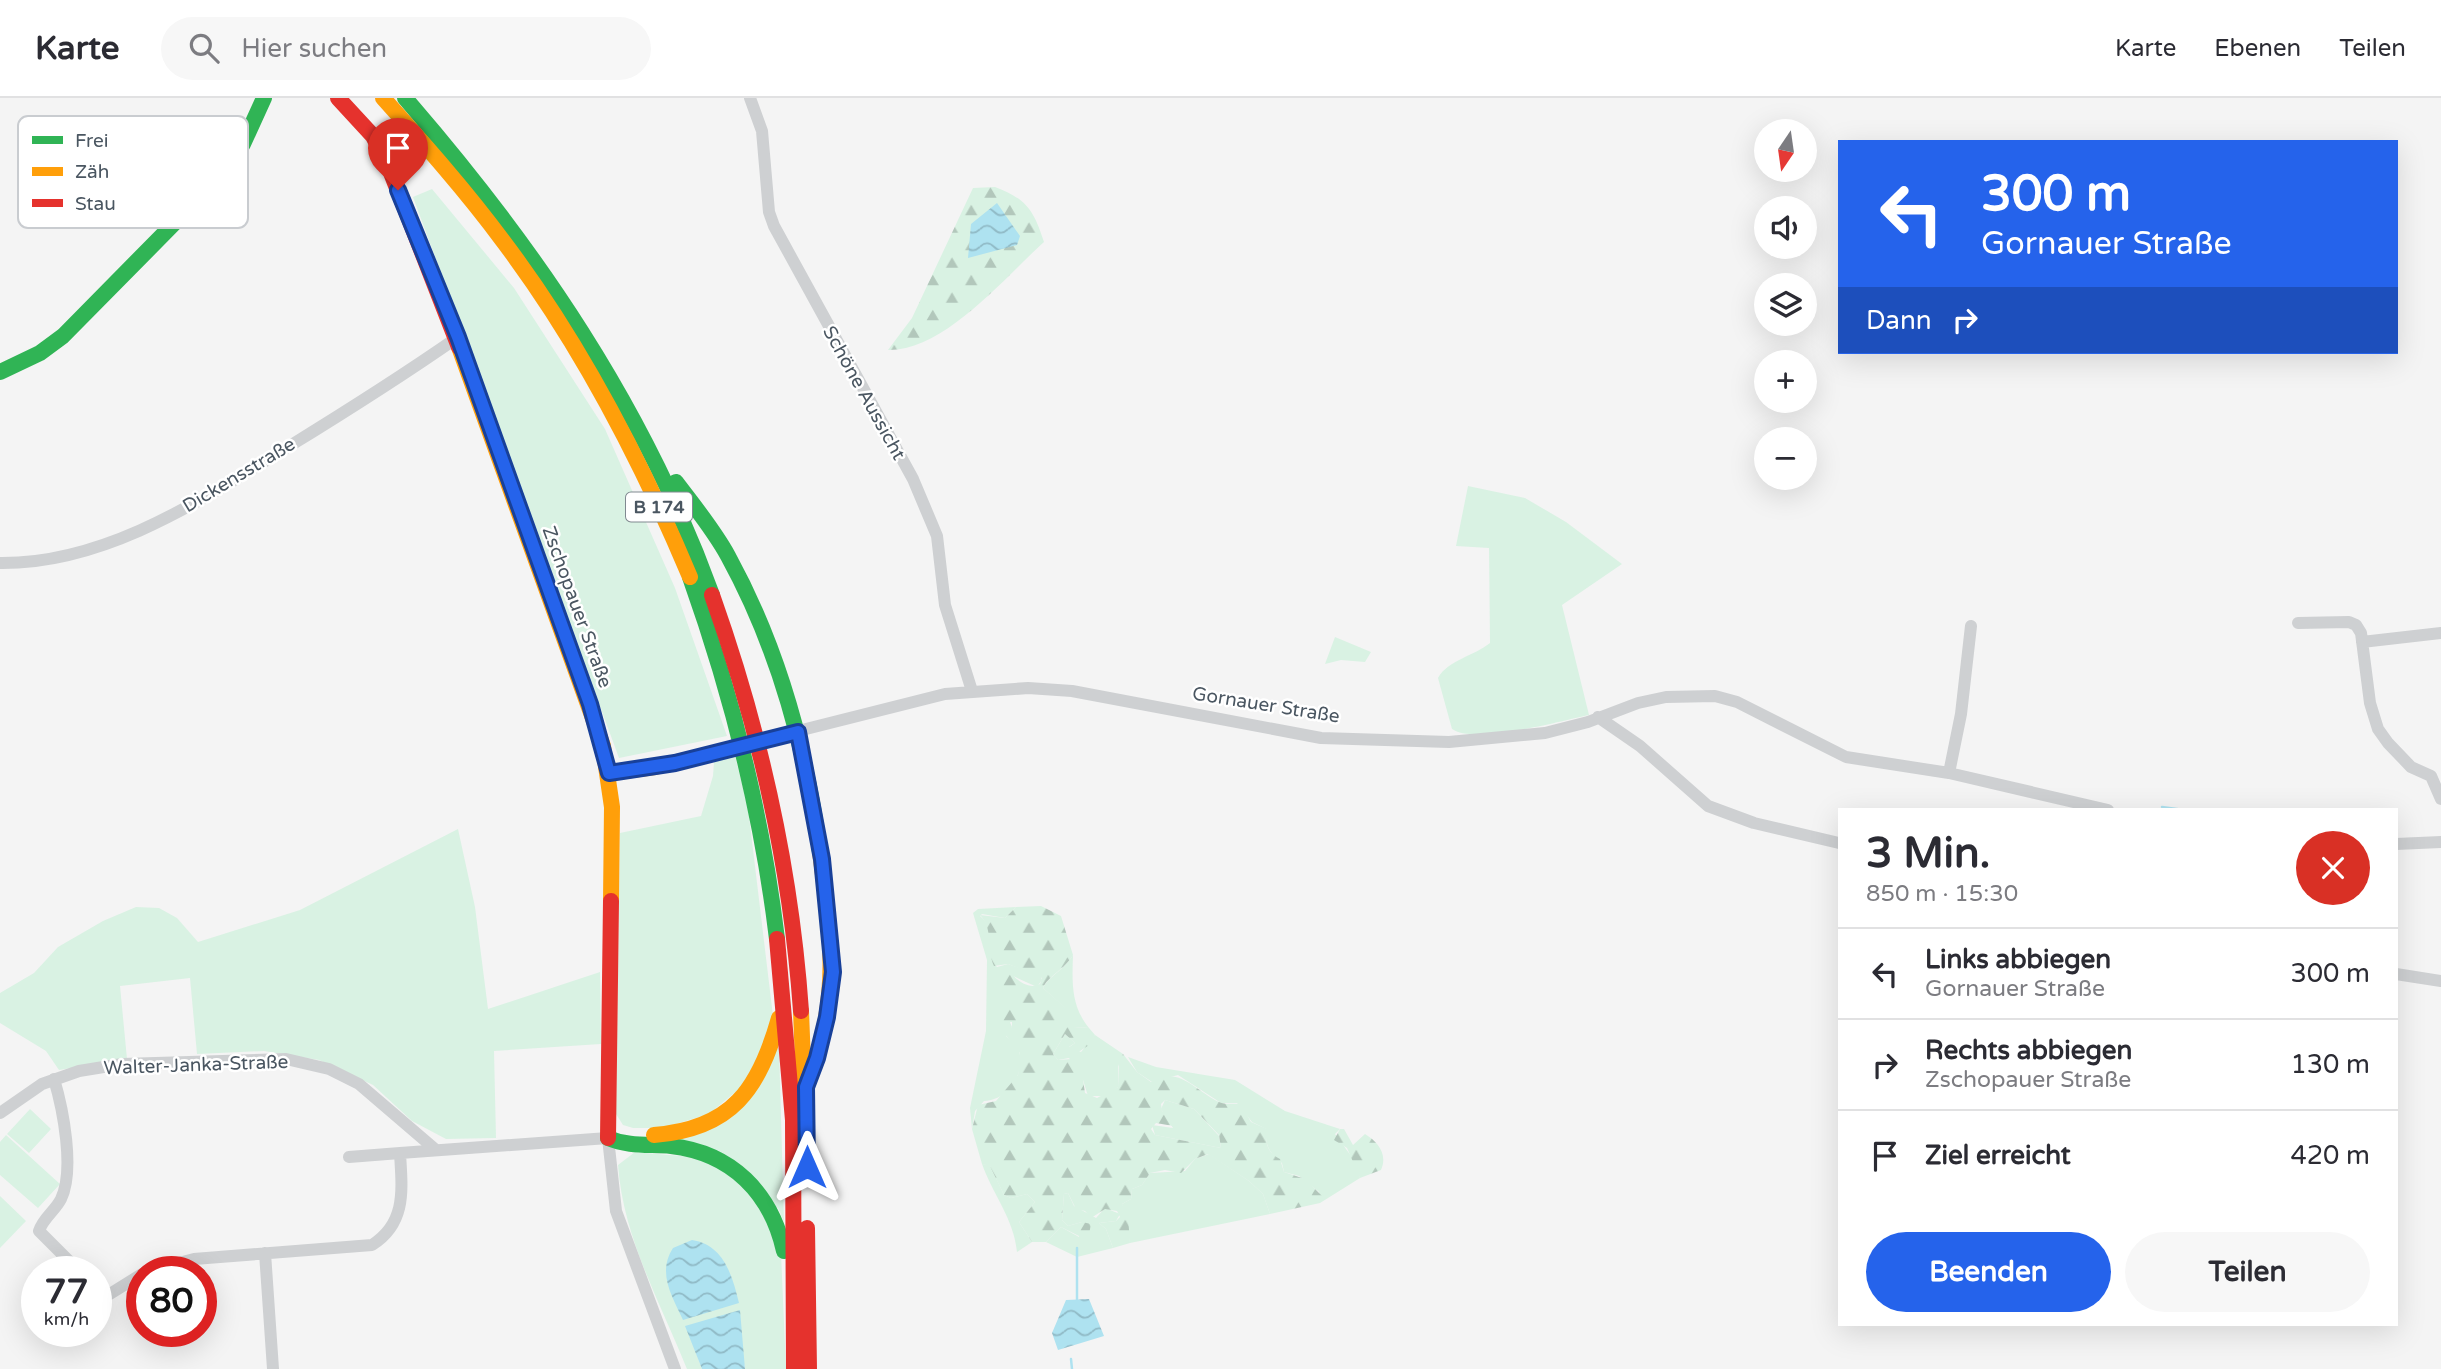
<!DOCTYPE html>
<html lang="de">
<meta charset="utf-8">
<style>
:root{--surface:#fff;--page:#f7f7f7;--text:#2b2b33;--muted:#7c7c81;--line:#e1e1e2;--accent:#2563eb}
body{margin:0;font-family:"Varela Round",sans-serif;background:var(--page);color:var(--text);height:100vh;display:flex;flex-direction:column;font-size:26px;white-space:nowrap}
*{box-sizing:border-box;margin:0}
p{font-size:23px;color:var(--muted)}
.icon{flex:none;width:38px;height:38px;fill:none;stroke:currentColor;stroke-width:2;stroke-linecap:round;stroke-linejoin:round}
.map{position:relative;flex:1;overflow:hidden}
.details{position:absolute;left:1838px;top:710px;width:560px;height:518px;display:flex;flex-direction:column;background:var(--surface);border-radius:0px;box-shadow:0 7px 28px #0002}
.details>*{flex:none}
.hud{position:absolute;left:1838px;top:42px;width:560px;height:214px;border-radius:0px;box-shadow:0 7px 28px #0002;background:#2563eb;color:#fff;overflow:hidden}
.needle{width:46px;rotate:193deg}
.controls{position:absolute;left:1754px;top:21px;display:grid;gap:14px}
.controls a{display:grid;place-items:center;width:63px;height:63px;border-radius:50%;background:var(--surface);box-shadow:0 7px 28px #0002;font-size:35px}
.speed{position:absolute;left:21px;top:1158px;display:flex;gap:14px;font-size:35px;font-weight:700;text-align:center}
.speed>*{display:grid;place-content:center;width:91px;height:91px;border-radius:50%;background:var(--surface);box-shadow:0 7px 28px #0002;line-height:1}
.speed small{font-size:18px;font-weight:400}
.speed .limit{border:10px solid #d22;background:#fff;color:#111}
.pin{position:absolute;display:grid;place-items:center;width:60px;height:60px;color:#fff;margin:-72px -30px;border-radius:50% 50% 50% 0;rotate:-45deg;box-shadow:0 0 7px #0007}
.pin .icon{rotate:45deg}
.me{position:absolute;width:77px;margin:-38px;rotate:0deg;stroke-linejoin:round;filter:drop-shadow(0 0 5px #0008)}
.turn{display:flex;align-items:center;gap:24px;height:147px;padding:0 28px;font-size:32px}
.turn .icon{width:91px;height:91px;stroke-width:2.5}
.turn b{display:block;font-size:49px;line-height:60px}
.then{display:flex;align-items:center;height:66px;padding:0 28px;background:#0003;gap:14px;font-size:26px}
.round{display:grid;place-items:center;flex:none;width:74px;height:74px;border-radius:37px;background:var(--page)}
.summary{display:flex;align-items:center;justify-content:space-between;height:119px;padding:0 28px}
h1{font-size:42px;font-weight:700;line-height:52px}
.primary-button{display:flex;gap:14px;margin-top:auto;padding:14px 28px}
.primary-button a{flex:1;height:80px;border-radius:42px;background:var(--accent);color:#fff;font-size:28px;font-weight:700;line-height:80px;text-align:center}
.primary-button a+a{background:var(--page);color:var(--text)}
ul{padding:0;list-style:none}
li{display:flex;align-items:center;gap:21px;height:91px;padding:0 28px;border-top:2px solid var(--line)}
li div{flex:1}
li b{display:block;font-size:26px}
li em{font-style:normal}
header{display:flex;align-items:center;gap:42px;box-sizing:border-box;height:98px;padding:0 35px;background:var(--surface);border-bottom:2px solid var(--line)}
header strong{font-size:33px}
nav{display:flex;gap:38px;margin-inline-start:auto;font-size:24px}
.search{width:490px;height:63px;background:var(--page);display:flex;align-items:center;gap:18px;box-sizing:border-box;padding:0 24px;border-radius:38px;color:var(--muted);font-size:26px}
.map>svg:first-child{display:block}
.green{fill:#d9f2e3}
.forest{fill:url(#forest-firs);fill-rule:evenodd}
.water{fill:url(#water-waves)}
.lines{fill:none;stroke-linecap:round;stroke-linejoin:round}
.stream{stroke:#aee2f0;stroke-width:2.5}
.street{stroke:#ced0d2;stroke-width:12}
.fast{stroke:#30b455;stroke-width:16}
.slow{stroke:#ff9f0a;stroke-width:16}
.jam{stroke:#e5322d;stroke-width:16}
.fast-bridge{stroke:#30b455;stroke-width:16}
.route-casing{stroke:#184099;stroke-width:18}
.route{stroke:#2563eb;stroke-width:12}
.labels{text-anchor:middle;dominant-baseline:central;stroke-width:5;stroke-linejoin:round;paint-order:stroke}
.shield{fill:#fff;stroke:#808990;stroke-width:2}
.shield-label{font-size:18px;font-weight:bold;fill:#4a5661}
.street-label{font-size:19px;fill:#4a5661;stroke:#fff}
.key{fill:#fff;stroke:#c9ccd0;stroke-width:2}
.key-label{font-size:19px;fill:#4a5661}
</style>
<header>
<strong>Karte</strong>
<div class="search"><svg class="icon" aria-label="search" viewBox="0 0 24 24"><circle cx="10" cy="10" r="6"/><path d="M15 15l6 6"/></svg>Hier suchen</div>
<nav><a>Karte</a><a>Ebenen</a><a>Teilen</a></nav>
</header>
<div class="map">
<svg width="2441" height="1271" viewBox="0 0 2441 1271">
<defs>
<pattern id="forest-firs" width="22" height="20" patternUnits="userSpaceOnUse" patternTransform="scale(1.75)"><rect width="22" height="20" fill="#d9f2e3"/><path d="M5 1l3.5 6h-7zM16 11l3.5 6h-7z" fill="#b2c7bb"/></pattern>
<pattern id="water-waves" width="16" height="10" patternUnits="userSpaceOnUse" patternTransform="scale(1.75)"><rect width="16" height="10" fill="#aee2f0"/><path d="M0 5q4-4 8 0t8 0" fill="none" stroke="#90bac6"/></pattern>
</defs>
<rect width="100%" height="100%" fill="#f4f4f4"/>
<path class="green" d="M432,91L514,190L605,331L675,490L727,638L619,660L413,99Z
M1468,388L1525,400L1566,424L1622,466L1562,507L1589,617C1560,623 1475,647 1452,631L1438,580C1448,562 1474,558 1490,545L1489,450L1456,448Z
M1335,539L1371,554L1365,564L1341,562L1325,566Z
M735,658L748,710L773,918L751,981L709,1016L663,1030H633L623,1027L616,1016L620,735L701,718L713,678L714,664Z
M458,731L475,809L488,911L600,874L601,946L494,953L496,1040L446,1041L412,1023L373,987L319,962L264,953L197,956L190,880L120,888L127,961L59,972L46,953L0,925V895L34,875L58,849L103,823L136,809L159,810L177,820L198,844L300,812Z
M1016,809L1005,820L982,816L980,818C995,830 988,849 993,865L997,869L1008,866L1040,877L1042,882L1037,889L1013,878L1009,922L1012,929L1006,938L1018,949C1027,973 1010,1002 984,1003L975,1013L972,1031L970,1010L986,933L987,862L973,815L978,811Z
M1073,857C1072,885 1071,908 1089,930L1074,929L1065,910L1043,890C1048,879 1065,871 1073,857Z
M1065,936L1075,945L1069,949L1081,954L1095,937L1123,956L1118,969V989L1106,998H1088L1083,982L1069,960L1058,962L1053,956Z
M779,949L784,1124L778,1110L673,1040L694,1037Z
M1128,959L1156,969L1235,982L1285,1013L1340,1031L1335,1036L1357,1066L1360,1080L1320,1105L1319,1094L1299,1078L1284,1074L1282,1065C1269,1055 1265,1047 1266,1031L1252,1024L1237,1005H1221L1178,977L1152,984L1137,974Z
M1165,1002L1194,1011L1219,1038L1221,1050L1155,1037L1152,1027L1173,1030L1161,1011Z
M30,1011L51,1031L29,1055L7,1036Z
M6,1037L60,1086L38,1110L0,1077V1044Z
M635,1054L704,1060L752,1094L781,1155L786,1271H745V1267L686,1228L702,1271H687C660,1204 623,1139 618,1067Z
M1209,1056L1249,1083L1263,1096L1270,1116L1130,1145L1122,1106L1131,1101L1132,1091L1142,1087L1150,1075L1185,1073L1195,1061Z
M982,1066L990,1067L1004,1097L1011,1100L1027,1096L1035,1104L1019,1124L1032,1144L1017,1154C1014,1121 993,1097 982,1066Z
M1068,1095L1074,1108L1096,1120L1105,1110L1120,1116L1116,1123L1099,1125L1106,1131L1113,1150L1077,1159L1046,1144L1061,1129L1079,1139L1082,1124L1068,1128L1062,1122L1064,1096Z
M0,1098L26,1123L0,1150Z"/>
<path class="forest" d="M995,89C1027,101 1034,113 1044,144C1004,180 944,253 888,252L912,220L973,90Z
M1041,808L1061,818L1073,857C1065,871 1047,879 1043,890L1076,919L1074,929L1089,930L1095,937L1089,947L1074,957L1068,950L1075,945L1065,936L1053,956L1058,962L1072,961L1082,975L1085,995L1097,1000L1118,989L1119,962L1123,956L1137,974L1151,984C1179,967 1194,992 1219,1004C1226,1007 1233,1005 1241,1006L1251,1024L1267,1031C1265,1045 1267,1054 1280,1061L1284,1074L1305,1081L1322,1098L1320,1105L1270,1116L1263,1096L1249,1083L1208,1056L1195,1061L1181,1075L1165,1072L1150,1075L1142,1087L1132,1091L1131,1101L1122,1106L1128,1119L1130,1145L1113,1150L1106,1131L1099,1125L1116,1123L1120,1119L1117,1113L1105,1111L1091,1120L1085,1113L1076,1111L1068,1095L1064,1096L1062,1122L1068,1128L1082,1124L1091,1126L1089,1136L1083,1140L1061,1129L1046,1144H1032L1019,1124L1035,1104L1027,1096L1011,1100L1004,1097L990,1068L982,1066L972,1031L978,1007L996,1003L1018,977L1020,955L1004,935L1012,929V924L1002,925L998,922L1004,877L1011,874C1016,883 1030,892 1040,886L1042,880L1008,866L994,868C986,850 994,832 980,817L1005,820L1016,809ZM1165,1002L1194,1011L1219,1037L1221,1050L1155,1037L1151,1031L1156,1025L1179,1029L1173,1018L1162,1013L1161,1006Z
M1340,1031H1344L1353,1047L1365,1036C1378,1044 1388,1056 1381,1072L1360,1080L1347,1050L1334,1042Z"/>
<path class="water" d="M997,105L1020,138L1017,147L968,160L971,126Z
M692,1142C724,1147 732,1177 739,1205L683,1222C672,1198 657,1175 673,1150Z
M1089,1201L1104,1238L1058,1252L1052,1235L1066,1202Z
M740,1212L745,1271H702L685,1228Z"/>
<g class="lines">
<path class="stream" d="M2162,709L2184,712
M1077,1202V1150
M1071,1261L1072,1271"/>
<path class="street" d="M750,0L762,33L769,114L774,128L913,381L937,438L945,507L972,593
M0,465C106,466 201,402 288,349C345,314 402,278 458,239
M2298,525L2349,524L2356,527L2361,535L2370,605L2378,631L2388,645L2411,669L2431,678L2441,701
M2362,544L2441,535
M1598,619L1640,648L1708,708L1754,725L1839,745
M798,633L945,596L1028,590L1072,593L1321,640L1449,644L1545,635L1588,624L1638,605L1666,599L1715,598L1737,604L1846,659L1949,675L2108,712
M1949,675L1961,616L1971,528
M2396,746L2441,744
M2396,876L2441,883
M54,981C63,1011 75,1072 61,1101C55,1113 43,1120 39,1133L80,1174
M0,1015L42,986L79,973L122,966L286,961L329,971L359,986L436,1052
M349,1059L400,1055
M265,1155L273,1271
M145,1174L194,1161L372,1147C407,1125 402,1091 400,1055L608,1040L616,1113L675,1271
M96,1191L105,1199L142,1176"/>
<path class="fast" d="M405,0C535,150 644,309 712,497
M0,274L40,255L63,238L209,90L243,46L264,0
M676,384C694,408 714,432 728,458C778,549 806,652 820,754
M690,479C732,597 762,716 777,841
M608,1040C629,1049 649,1046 671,1048C732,1055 771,1095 784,1153"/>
<path class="slow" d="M383,0C425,47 466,93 503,143C581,246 640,360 690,479
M459,249L603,648L612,709L611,803
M609,675L655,669L728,652
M801,913L807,1069
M811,977C840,897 831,836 820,754
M654,1037C732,1031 759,991 779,920"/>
<path class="jam" d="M338,0L373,38L388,67L459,249
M712,497C760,632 791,770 801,913
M777,841L793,1022L794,1271
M608,1040L611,803
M807,1130L809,1271"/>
<path class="fast-bridge" d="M728,652L774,640"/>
</g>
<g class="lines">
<g class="route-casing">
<path id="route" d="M398,92L458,239L590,606L609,675L675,665L798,634L822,761L833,874L827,919L817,960L806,989L807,1069"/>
</g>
<use href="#route" class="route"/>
</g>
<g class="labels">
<rect class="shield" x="626" y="394.5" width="66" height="29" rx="5"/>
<g class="shield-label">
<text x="659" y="409">B 174</text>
</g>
<g class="street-label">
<text transform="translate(864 295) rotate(61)">Schöne Aussicht</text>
<text transform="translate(239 377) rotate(-31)">Dickensstraße</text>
<text transform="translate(577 509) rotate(70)">Zschopauer Straße</text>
<text transform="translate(1266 607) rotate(9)">Gornauer Straße</text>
<text transform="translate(196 967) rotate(-2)">Walter-Janka-Straße</text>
</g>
</g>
<rect x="18" y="18" width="230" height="112" rx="10" class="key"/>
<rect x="32" y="38" width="31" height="8" fill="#30b455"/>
<rect x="32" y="69" width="31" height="9" fill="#ff9f0a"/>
<rect x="32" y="101" width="31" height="8" fill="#e5322d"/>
<g class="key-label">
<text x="75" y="49">Frei</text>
<text x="75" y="80">Zäh</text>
<text x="75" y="112">Stau</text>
</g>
</svg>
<div class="controls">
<a><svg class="needle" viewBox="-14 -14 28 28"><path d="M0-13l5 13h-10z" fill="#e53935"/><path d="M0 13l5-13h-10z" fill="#7c7c81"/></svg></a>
<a><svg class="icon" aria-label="sound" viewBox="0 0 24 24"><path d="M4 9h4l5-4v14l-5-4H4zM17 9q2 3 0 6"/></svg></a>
<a><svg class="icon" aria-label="layers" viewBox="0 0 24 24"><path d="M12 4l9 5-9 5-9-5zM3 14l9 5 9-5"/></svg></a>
<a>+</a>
<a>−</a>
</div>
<div class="speed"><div>77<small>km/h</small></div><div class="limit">80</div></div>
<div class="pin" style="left:398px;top:92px;background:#d93025"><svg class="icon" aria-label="arrive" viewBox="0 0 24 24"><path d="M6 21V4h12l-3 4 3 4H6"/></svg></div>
<svg class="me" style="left:807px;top:1069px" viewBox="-20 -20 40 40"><path d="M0-17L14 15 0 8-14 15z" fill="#2563eb" stroke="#fff" stroke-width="4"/></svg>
<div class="hud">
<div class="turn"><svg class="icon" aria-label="left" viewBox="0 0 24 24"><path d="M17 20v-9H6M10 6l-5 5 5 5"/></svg><div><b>300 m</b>Gornauer Straße</div></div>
<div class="then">Dann<svg class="icon" aria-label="right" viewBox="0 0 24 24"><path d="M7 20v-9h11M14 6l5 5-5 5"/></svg></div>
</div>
<section class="details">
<div class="summary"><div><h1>3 Min.</h1><p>850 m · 15:30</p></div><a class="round" style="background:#d93025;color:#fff"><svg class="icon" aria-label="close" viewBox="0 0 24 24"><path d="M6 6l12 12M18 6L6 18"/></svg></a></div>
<ul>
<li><svg class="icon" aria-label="left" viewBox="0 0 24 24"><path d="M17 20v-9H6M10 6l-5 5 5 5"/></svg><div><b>Links abbiegen</b><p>Gornauer Straße</p></div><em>300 m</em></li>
<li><svg class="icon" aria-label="right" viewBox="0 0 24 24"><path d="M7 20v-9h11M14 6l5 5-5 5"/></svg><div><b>Rechts abbiegen</b><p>Zschopauer Straße</p></div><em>130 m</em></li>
<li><svg class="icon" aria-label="arrive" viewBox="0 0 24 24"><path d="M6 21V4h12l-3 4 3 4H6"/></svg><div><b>Ziel erreicht</b></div><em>420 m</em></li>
</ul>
<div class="primary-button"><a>Beenden</a><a>Teilen</a></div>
</section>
</div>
